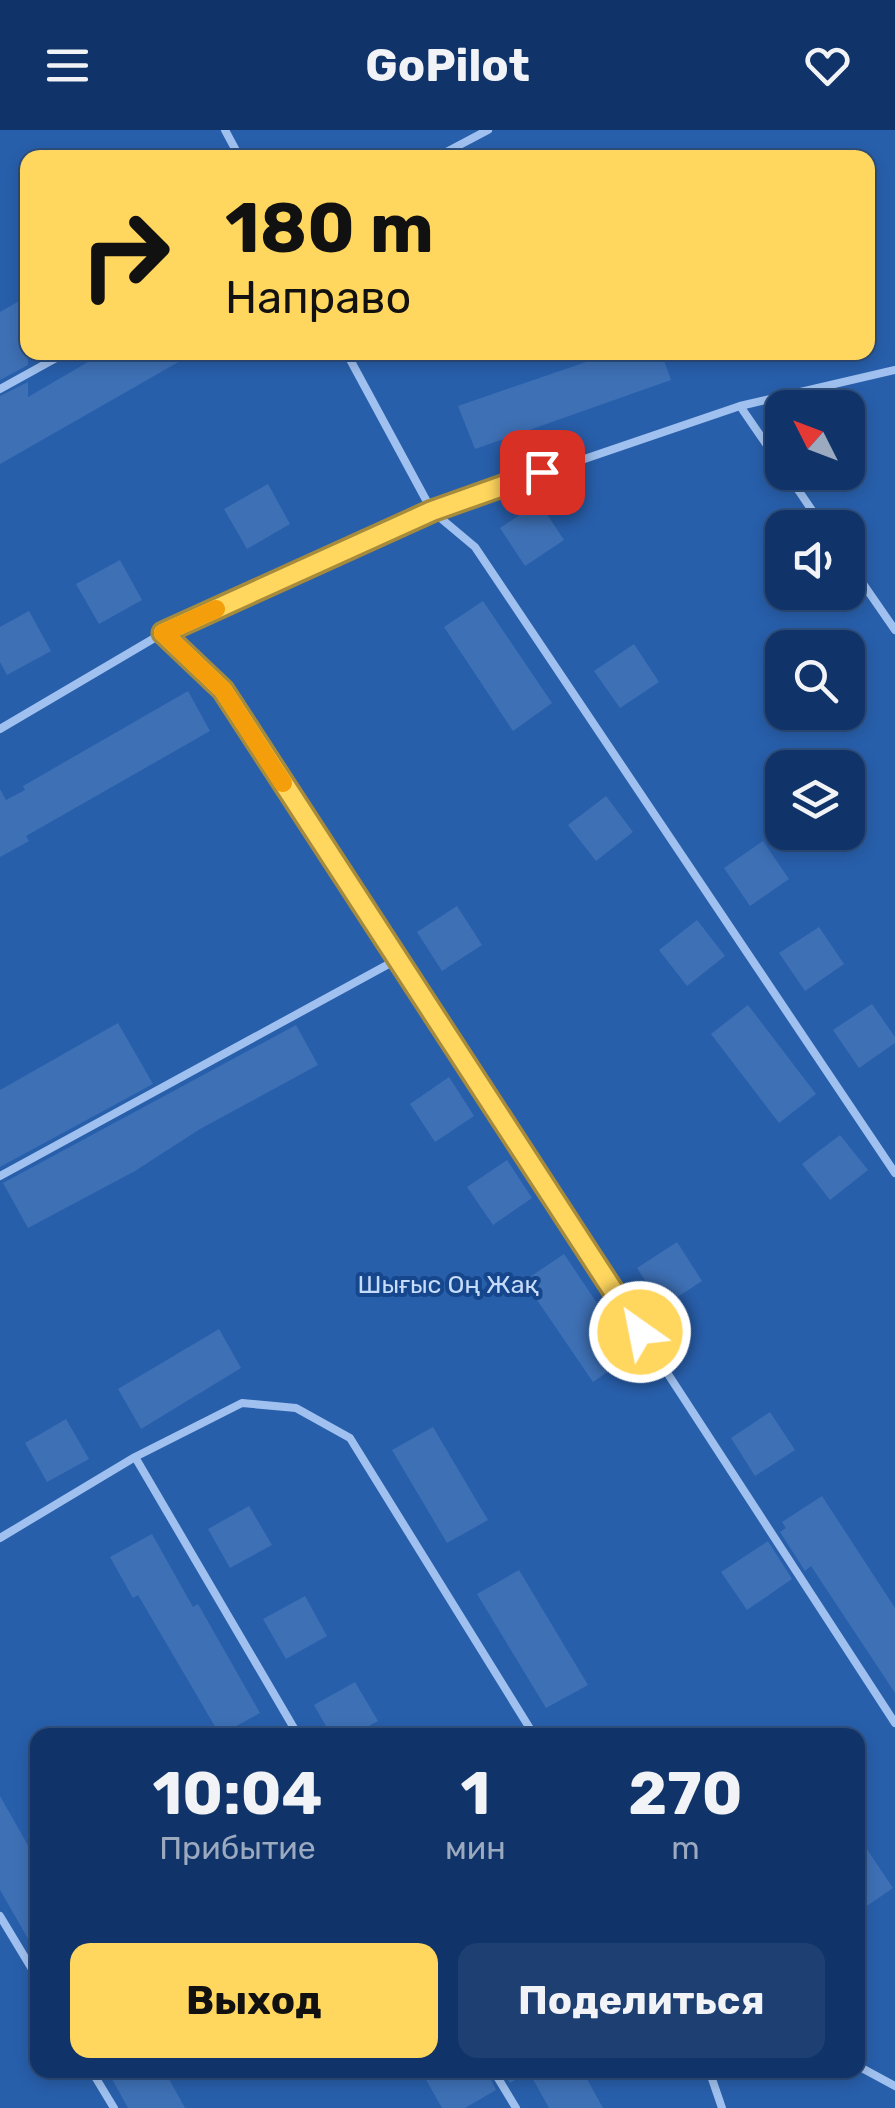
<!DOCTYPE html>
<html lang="ru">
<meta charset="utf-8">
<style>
:root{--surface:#103469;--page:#1e3f71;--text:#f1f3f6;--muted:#9caac0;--line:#304f7d;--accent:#ffd65e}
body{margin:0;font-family:Rubik,sans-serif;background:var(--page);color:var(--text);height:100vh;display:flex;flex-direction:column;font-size:38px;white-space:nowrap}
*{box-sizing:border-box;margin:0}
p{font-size:32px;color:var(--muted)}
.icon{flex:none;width:55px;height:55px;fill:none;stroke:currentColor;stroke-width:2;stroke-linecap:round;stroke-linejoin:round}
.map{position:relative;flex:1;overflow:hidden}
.sheet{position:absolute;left:30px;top:1598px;width:835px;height:350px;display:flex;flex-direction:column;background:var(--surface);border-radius:20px;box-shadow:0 5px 15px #0003,0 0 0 2px var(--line)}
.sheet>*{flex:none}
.banner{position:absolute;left:20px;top:20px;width:855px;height:210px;border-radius:20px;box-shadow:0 5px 15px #0003,0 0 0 2px var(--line);background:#ffd65e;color:#111;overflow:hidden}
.needle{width:65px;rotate:312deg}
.buttons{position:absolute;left:765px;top:260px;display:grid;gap:20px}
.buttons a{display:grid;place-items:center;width:100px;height:100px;border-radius:20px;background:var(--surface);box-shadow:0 5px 15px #0003,0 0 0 2px var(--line);font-size:50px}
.pin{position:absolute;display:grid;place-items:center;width:85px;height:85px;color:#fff;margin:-42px;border-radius:20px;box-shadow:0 5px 15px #0006}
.me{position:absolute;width:110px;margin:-55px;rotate:327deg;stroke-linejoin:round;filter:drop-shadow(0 0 8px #0008)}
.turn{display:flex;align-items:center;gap:35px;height:210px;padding:0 40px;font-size:45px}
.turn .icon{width:130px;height:130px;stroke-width:2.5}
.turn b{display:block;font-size:70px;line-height:85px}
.eta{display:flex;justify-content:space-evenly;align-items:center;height:170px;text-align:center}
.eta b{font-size:60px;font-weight:700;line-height:70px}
.action{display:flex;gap:20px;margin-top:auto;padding:20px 40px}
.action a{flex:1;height:115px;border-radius:20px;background:var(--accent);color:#111;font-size:40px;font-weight:700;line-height:115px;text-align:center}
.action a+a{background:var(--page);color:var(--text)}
header{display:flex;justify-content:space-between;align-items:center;height:130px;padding:0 40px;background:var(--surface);font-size:45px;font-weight:700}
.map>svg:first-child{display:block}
.green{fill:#285fab;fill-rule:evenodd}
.building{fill:#3e70b5}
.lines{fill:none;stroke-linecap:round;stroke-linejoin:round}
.service{stroke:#a0c1ef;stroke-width:8}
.route-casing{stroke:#a68b3d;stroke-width:25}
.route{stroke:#ffd65e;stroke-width:18}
.slow{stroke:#f59e0b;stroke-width:18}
.labels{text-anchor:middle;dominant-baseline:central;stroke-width:8;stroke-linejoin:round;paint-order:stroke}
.park-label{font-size:25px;fill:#c6dcfb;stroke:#16468c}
</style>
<header><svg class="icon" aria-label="menu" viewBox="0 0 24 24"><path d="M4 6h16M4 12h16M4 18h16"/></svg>GoPilot<svg class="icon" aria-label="heart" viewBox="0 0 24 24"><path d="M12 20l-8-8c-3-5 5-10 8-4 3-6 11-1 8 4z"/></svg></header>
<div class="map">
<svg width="895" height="1978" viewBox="0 0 895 1978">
<rect width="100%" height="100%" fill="#16468c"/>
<path class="green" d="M0,0H895V1978H0ZM28,28H868V222H28ZM782,278H848V342H782ZM782,398H848V462H782ZM782,518H848V582H782ZM782,638H848V702H782ZM38,1605H858V1940H38Z"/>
<path class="building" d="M28,166V235L0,250V182Z
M105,222H196L0,334V266L28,252V267Z
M615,222H661L671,250L475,319L458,276Z
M268,354L290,394L247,419L224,379Z
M539,372L564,410L525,436L500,398Z
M120,430L142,470L99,494L76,454Z
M483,471L552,573L513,601L444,497Z
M29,481L51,521L7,545L0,532V497Z
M634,514L659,552L620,578L594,541Z
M188,561L210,601L26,706L29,711L0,727V659L6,670L25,660L23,656Z
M606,666L633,702L596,731L568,695Z
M763,711L789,749L750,776L724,738Z
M457,776L482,815L442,841L417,802Z
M697,790L725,826L687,856L659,820Z
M819,797L844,834L805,861L779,823Z
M872,874L895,907V913L859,938L833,900Z
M748,875L816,964L779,993L711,904Z
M118,893L153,954L0,1037V960Z
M296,895L318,935L200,999L135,1041L28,1098L3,1053Z
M449,947L474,986L435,1012L410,974Z
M840,1005L868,1040L830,1070L802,1034Z
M507,1030L532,1068L493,1095L467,1057Z
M677,1112L702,1151L662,1177L637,1138Z
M564,1124L632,1225L593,1252L524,1151Z
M219,1199L241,1238L141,1299L118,1259Z
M770,1282L795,1320L755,1346L731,1308Z
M66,1289L89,1329L47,1352L25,1313Z
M433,1297L488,1390L447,1413L392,1320Z
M822,1366L895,1478V1563L811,1436L805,1441L780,1402L786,1398L782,1392Z
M249,1376L272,1415L230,1438L208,1399Z
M152,1404L193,1477L198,1474L260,1583L220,1605L138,1465L133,1468L110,1427Z
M768,1411L792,1449L747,1480L721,1442Z
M519,1440L588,1555L546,1578L477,1464Z
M305,1466L327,1506L286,1529L263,1489Z
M355,1552L378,1591L353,1605H331L314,1575Z
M0,1666L38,1733V1826L0,1760Z
M858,1706L893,1758L858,1782Z
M107,1940H164L185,1978H128Z
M439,1940H486L496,1960L465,1978H442L425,1948Z
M502,1940H582L603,1978H549L529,1942L510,1953Z"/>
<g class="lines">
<path class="service" d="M225,0L240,28
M435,28L488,0
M346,222L432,381L740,276L782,337
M0,259L67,222
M740,276L895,240
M786,342L824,398
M848,432L895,500
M163,503L223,560L895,1593
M0,599L163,503L432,381L475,417L895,1043
M0,1046L398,829
M135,1327L298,1605
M0,1408L135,1327L242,1273L296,1278L350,1308L534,1605
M0,1786L38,1849
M858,1936L895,1956
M91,1940L114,1978
M493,1940L516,1978
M709,1940L722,1978"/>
</g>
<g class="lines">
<g class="route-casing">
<path id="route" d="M542,342L432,381L163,503L223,560L640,1202"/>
</g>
<use href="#route" class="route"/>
<path class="slow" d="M216,479L163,503L223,560L283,653"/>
</g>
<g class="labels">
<g class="park-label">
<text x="448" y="1154">Шығыс Оң Жақ</text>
</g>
</g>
</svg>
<div class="buttons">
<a><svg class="needle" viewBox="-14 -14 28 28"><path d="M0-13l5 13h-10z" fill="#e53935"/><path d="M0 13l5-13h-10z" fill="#9caac0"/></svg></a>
<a><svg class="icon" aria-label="sound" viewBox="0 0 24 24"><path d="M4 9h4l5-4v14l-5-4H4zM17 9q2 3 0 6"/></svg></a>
<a><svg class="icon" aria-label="search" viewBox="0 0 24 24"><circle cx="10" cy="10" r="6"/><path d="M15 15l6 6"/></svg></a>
<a><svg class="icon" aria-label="layers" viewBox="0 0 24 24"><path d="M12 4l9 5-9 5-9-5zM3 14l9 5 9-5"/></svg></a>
</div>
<div class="pin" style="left:542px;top:342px;background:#d93025"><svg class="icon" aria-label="arrive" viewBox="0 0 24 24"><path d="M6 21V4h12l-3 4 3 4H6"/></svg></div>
<svg class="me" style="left:640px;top:1202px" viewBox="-20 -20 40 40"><circle r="17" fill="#ffd65e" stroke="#fff" stroke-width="3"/><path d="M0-11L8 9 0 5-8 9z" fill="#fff"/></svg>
<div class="banner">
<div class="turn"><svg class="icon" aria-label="right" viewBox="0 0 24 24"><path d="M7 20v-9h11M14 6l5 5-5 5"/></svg><div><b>180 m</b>Направо</div></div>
</div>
<section class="sheet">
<div class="eta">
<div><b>10:04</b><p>Прибытие</p></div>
<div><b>1</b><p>мин</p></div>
<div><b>270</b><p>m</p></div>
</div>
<div class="action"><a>Выход</a><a>Поделиться</a></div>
</section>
</div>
